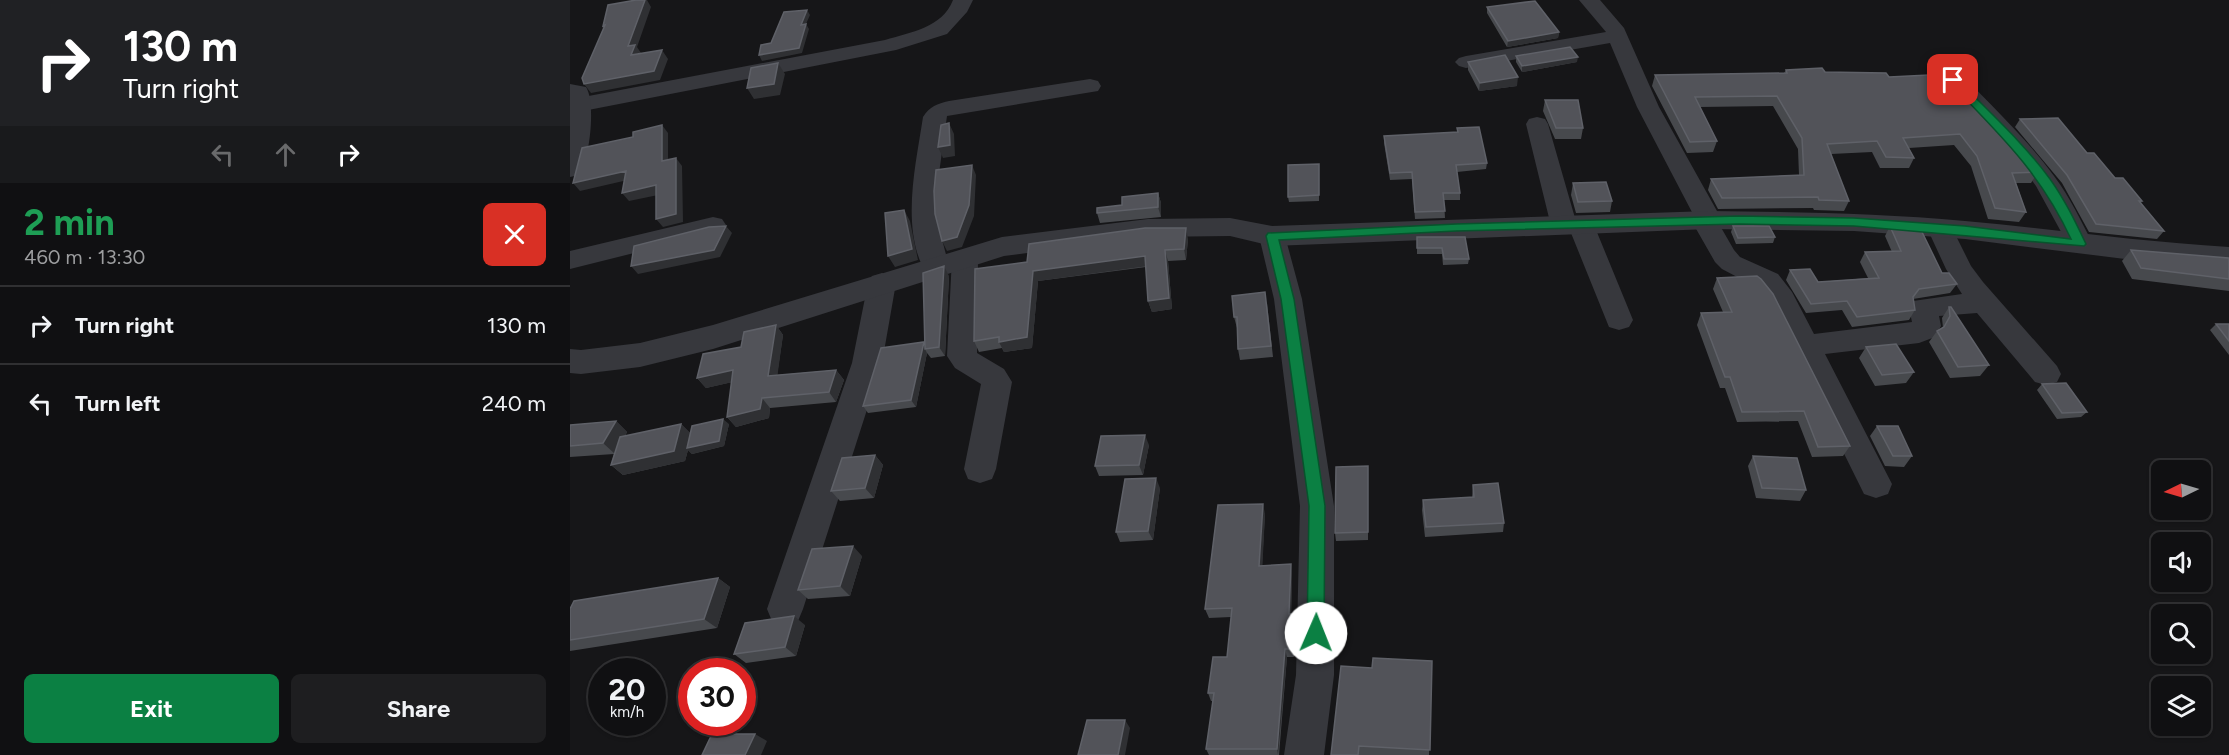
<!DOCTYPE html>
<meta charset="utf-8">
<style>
:root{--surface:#101012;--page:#1e1e20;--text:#f1f3f6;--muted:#9c9d9f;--line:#303032;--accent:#0b8043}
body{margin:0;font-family:Figtree,sans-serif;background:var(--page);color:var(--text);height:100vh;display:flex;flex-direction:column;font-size:22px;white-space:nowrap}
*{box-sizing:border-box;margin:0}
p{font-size:20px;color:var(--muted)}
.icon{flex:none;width:33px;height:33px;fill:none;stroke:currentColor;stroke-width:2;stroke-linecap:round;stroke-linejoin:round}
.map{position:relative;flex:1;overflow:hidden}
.panel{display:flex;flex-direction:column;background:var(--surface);width:570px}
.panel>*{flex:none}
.banner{background:#202124;color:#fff;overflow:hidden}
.needle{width:39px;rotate:265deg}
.buttons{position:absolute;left:1581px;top:460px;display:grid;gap:12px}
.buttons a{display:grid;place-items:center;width:60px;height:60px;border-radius:9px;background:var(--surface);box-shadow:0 2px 4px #0004,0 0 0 2px var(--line);font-size:30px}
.speed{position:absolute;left:18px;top:658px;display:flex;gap:12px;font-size:30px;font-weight:700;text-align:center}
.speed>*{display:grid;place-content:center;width:78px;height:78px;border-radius:50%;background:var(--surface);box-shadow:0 2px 4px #0004,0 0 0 2px var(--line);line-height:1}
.speed small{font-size:15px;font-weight:400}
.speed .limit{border:9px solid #d22;background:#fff;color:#111}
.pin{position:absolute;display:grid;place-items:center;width:51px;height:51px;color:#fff;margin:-26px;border-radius:12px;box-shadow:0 3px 9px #0006}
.me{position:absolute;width:66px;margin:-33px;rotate:1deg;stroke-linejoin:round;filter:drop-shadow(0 0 4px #0008)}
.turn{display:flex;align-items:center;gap:21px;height:126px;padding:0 24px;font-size:27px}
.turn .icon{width:78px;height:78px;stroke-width:2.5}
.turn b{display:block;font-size:42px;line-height:51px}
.lanes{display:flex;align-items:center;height:57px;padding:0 24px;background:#0003;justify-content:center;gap:30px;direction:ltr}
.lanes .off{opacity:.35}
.round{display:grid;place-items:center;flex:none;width:63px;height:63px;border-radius:9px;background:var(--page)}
.head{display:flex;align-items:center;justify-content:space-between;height:102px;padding:0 24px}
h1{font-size:36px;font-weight:700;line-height:45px;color:#1e9e55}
.primary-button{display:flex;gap:12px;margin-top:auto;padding:12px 24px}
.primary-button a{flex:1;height:69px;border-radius:9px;background:var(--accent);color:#fff;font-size:24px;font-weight:700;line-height:69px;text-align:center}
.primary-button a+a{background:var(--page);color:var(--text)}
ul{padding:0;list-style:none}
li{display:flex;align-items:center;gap:18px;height:78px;padding:0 24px;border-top:2px solid var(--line)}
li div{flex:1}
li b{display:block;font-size:22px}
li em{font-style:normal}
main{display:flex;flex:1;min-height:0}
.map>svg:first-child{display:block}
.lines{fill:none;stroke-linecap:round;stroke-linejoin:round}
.minor{fill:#37383d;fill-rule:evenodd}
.tertiary{fill:#37383d;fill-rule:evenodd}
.wall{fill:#47494d}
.shaded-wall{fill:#2f3033}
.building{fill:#525359;stroke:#5f6168;stroke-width:1.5}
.route{fill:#0b8043;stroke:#07532c;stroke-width:1.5}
</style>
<main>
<section class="panel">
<div class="banner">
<div class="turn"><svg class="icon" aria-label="right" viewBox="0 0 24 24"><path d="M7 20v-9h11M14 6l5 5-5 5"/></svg><div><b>130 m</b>Turn right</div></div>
<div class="lanes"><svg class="icon off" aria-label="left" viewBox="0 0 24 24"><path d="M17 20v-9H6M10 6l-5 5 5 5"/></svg><svg class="icon off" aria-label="ahead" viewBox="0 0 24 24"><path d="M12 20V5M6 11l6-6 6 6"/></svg><svg class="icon" aria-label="right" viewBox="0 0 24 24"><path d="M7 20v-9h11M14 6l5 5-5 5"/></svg></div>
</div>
<div class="head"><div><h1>2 min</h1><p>460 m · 13:30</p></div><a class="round" style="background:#d93025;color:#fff"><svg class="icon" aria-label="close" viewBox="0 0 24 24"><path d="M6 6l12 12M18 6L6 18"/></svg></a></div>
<ul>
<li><svg class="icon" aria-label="right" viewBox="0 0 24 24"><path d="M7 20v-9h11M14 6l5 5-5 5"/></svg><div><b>Turn right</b></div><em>130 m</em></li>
<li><svg class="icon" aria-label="left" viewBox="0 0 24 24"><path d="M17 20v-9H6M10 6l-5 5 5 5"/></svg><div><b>Turn left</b></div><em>240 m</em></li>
</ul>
<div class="primary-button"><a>Exit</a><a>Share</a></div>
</section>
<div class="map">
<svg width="1659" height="755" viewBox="0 0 1659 755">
<rect width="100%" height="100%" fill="#161618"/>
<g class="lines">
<path class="minor" d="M383,0H403L397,12L377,34L326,50L8,112L0,110V100L8,98L315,40C341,32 372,28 383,0Z
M1009,0H1030L1054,28L1089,107L1152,220L1149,224L1164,250L1170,257L1208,274L1222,292L1244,334L1342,322L1339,308L1343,301L1392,294L1376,269L1357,228L1361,222L1370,219L1379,222L1401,266L1413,282L1487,366L1491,374L1487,382L1476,385L1465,382L1407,313L1369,316L1371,326L1365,337L1349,343L1255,354L1322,484L1318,494L1306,498L1294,494L1200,304L1188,288L1152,269L1145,262L1121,220L1124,216L1067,107L1040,43L896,68L889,66L885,62L889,58L896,56L1036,32Z
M1371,60L1379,61C1414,99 1454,135 1484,176C1500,197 1511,221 1523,244L1519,250L1510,253L1501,250L1466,186L1449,163L1360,66L1363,61Z
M520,79L528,81L531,86L528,91L377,116L366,195L368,224L379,266L376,273L366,275L356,273C330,229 346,164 353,117C360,106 367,104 379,101Z
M967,117L975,119L978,124L1005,218L1011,217L1020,219L1024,225L1063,320L1059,327L1049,330L1039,327L1001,233L994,234L985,232L981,226L956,124L959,119Z
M143,217L152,219L156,225L152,231L0,269V251Z
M702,227L711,230L715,236L732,299L764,506V675L754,755H714L726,675L730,506L704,299L689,236L693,230Z
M395,249L404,252L408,258L407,353L434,369L442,382L426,469L422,479L410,483L398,479L394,469L411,384L385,368L377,356L382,258L386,252Z
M312,273L322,276L326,283L312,363L233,609L228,621L215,626L202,621L197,609L282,363L298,283L302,276Z"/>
<path class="tertiary" d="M0,84L16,87C26,102 20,160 9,175L0,177Z
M1139,211C1224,212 1310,213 1395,221C1483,229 1570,242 1659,247V267L1587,263L1395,239L1284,231L1139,229L702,246L660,236L578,237L434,256L143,349L70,367L11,374L0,373V349L11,350L70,343L143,325L432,237L578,219L660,218L702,226Z"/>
</g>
<path class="wall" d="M917,7L989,32L988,38L937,47L917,13Z
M946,56L1007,62L952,72L946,62Z
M898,62L947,86L909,91L898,70Z
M1216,70L1319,77L1468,172L1461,183H1446L1456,212L1449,222L1418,219L1401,166L1384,145L1339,148L1344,158L1339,168H1310L1302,152L1261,154L1279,201L1274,211L1244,210L1243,208L1148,209L1138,190L1141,179L1229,175L1228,149L1203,106L1130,107L1147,141L1143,152L1117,153L1082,86L1085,75L1214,73Z
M975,100L1013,128L1011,139H985L973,111Z
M1450,119L1517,153L1545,178L1572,201L1571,203L1594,231L1587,239L1519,232L1492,183L1445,127Z
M887,128L917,163L916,169L887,172L890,193V200H874L875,218L845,219L842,179L820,180L814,143V136L887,132Z
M749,170V201L719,202L718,197Z
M1003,183L1042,201L1040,212L1006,213L1001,195Z
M588,193L591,203V217L530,223L527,213Z
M1163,226L1205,237L1203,243L1166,244L1161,232Z
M1320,226L1372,273L1387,284L1380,293L1343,299L1345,310L1339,320L1282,327L1272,310L1236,313L1216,280L1220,270L1248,282L1298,278L1290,262L1295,252H1322L1315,236Z
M847,237L899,259L898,264L873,265L872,254H847Z
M618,239L616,260L598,261L602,309L582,312L578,301L576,267L468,281L462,348L434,352L432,348L409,352L404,341L457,262Z
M1561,250L1659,258V291L1562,279L1552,261Z
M379,276L375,356L361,358L357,353L346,407L298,413L293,406L355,344Z
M1147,278L1280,446L1273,456L1242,457L1228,421L1167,422L1155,388H1150L1127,325L1131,313L1153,312L1143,289Z
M697,303L703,357L670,360L668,349L667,328L664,317Z
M1379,307L1419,365L1410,376L1380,378L1359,342L1367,331L1373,328L1372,318Z
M1646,324H1659V355L1640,330Z
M206,325L213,335L207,375L266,370L274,380L266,402L200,408L199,418L166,427L157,417L162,382L136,388L127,378L171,347Z
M1296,347L1344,372L1336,383L1305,386L1289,358Z
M1472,384L1517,412L1511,417L1487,419L1467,390Z
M46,421L57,432L55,436L111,424L120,433L159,424L154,446L122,454L118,450L115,461L53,475L41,465L44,454L0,457V426Z
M1307,426L1342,456L1334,467L1315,466L1300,436Z
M579,445L573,475L529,476L525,466Z
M305,455L313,465L304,498L270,501L261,491Z
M1183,456L1236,490L1230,501L1186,498L1178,466Z
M798,466V540L766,541L765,533Z
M903,485L934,523L933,532L855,537L852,510L853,500L902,497Z
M590,488L583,540L550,542L546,532Z
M695,514L692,565L722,574L721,614H723L725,623L724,657H717L709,755H639L636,749L643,701H641L638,693L657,657L661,617L639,618L635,609Z
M292,556L280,596L238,599L228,590Z
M148,578L160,587L147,628L0,651V609Z
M235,625L226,656L176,663L164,654Z
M862,661L859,755H761L802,668Z"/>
<path class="shaded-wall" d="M75,0H77L81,7L67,47L71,53L61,55L58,46Z
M237,10L240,15L236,24L239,29L232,53L192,61L189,55L231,25Z
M989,32L988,38L937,47L938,41Z
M92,50L98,59L90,80L21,93L14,84Z
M1008,57L1007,62L952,72V66Z
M208,63L215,74L210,95L184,99L177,88Z
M948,77L947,86L909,91L910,83Z
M379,123L384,134L385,156L373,158L368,147Z
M92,125L98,133V169L92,161Z
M106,158L112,166L113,222L93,227L86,219Z
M402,165L406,175L404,216L392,247L377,251L372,241Z
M56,171L62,179L10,191L3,183Z
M86,185L93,194L59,201L52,193Z
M588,193L591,203V217L588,207Z
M334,210L340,221L348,260L325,267L318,256Z
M156,226L162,233L150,257L68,274L61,266Z
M616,228L618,239L616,260L614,249Z
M595,250L598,261L602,309L582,312L578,301Z
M575,256L578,266L468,281L462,348L434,352L429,342L463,271Z
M374,266L379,276L375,356L369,347Z
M206,325L213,335L206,386L198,376Z
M354,342L357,348L355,349L357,353L346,407L341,400Z
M163,370L172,380L136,388L127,378Z
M266,370L274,380L266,402L259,392Z
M192,398L200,408L199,418L166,427L157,417Z
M153,419L159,424L154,446L122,454L118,450L115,461L53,475L41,465L111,424L122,435Z
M46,421L57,432L45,454L33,443Z
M575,435L579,445L573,475L569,465Z
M305,455L313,465L304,498L295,488Z
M586,478L590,488L583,540L578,531Z
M693,504L695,514L692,575L689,566Z
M283,546L292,556L280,596L270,586Z
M721,564L722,574L721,623L719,614Z
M148,578L160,587L147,628L134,619Z
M723,614L725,623L724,657L722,649Z
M224,616L235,625L226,656L215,647Z
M715,649L717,657L708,755L707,749Z
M555,720L560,728L555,755H548Z
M185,734L197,741L191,755H175Z"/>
<path class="building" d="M66,0H75L58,46L65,45L61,55L92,50L84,71L14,84L12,78L35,25L33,26L38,5Z
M965,1L989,32L938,41L917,7Z
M237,10L231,25L236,24L229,48L189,55L191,45L201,43L214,12Z
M1000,47L1008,57L952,66L946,56Z
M935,55L948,77L910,83L898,62Z
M208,63L204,84L177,88L181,68Z
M1252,68L1255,72L1316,73L1319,77L1379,74L1454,154L1468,172L1442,173L1456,212L1425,208L1407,156L1390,134L1333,138L1344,158L1316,157L1307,141L1257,144L1279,201L1249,200L1248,197L1152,198L1141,179L1234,175L1232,138L1207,96L1125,97L1147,141L1120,142L1085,75L1217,73L1216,70Z
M975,100H1008L1013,128H986Z
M1488,118L1517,153H1524L1545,178H1553L1572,201H1569L1594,231L1526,224L1497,175L1450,119Z
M379,123L380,145L368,147L371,125Z
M92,125V161L106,158V214L86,219V185L52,193L56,171L3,183L12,148L63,137V132Z
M909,127L917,163L886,165L890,193H873L875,211L845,212L842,172L820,173L814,136L888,132L887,128Z
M749,164V195L718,197V165Z
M402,165L399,205L387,237L372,241L365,214L364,191L366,170Z
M1036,182L1042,201L1008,202L1003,183Z
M588,193V207L527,213V208L552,205V197Z
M334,210L342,249L318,256L315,213Z
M156,226L144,250L61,266L64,246L139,227Z
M1163,226H1199L1205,237L1168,238Z
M1320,226L1350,228L1372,273H1379L1387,284L1349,289L1343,297L1345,310L1287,317L1277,301L1241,304L1220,270L1240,269L1248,282L1309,278L1295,252L1331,251Z
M575,228H616L614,249L595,250L599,298L578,301L575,256L463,271L457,337L429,342V337L404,341L405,269L457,262L459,244Z
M847,237H895L899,259H874L872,248H847Z
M1561,250L1659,258V279L1571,268Z
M374,266L369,347L355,349L353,273Z
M1187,276L1191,279L1203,294L1280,446L1248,447L1234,411L1172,412L1160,377H1155L1131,313L1162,312L1147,278Z
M695,292L701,346L668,349L667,317H664L662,296Z
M1379,307H1381L1419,365L1388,367L1367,331L1374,327L1380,316Z
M1646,324H1659V341Z
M206,325L198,376L266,370L259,392L192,398L190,409L157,417L163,370L127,378L133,354L171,347L174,332Z
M354,342L341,400L293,406L311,348Z
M1326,344L1344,372L1312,375L1296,347Z
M1496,383L1517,412L1492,413L1472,384Z
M153,419L149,441L117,448L122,426Z
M46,421L33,443L0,446V425Z
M111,424L104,451L41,465L50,437Z
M1307,426H1328L1342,456H1323Z
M575,435L569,465L525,466L531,436Z
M305,455L295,488L261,491L272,458Z
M1183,456L1227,458L1236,490L1192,488Z
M798,466V532L765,533L766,467Z
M586,478L578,531L546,532L555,479Z
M928,483L934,523L856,527L853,500L904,497L903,485Z
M693,504L689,566L721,564L719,614H723L722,649H715L707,749H636L644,693H638L643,657H657L662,608L635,609L648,505Z
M283,546L270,586L228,590L242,549Z
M148,578L134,619L0,640V609L4,601Z
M224,616L215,647L164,654L175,623Z
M803,658L862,661L860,750L789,746L788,755H761L771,666L802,668Z
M517,720H555L548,755H508Z
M142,734H185L175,755H132Z"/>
<path class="route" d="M1383,77L1386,78C1418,111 1453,142 1480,179C1495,200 1505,221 1516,244L1514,246L1284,226L1169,224L886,231L709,240L724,299L755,506L754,633L751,639L746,641L740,639L737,633L739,506L711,299L696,236L698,233L886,224L1169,216L1284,218L1395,226L1501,239C1470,172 1429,134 1379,82L1378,80Z"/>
</svg>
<div class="buttons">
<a><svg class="needle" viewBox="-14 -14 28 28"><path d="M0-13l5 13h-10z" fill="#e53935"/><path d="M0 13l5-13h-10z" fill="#9c9d9f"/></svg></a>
<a><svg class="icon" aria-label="sound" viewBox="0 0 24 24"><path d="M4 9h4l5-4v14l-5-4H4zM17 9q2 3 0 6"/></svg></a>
<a><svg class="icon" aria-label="search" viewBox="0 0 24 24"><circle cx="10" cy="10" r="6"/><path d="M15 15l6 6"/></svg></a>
<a><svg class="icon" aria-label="layers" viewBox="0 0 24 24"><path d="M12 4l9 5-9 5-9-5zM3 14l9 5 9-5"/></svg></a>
</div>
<div class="speed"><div>20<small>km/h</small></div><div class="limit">30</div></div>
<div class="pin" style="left:1383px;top:80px;background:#d93025"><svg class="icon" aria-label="arrive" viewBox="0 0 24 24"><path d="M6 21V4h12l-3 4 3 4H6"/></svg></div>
<svg class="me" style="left:746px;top:633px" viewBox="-20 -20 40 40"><circle r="19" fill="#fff"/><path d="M0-13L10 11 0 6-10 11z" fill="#0b8043"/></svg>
</div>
</main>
